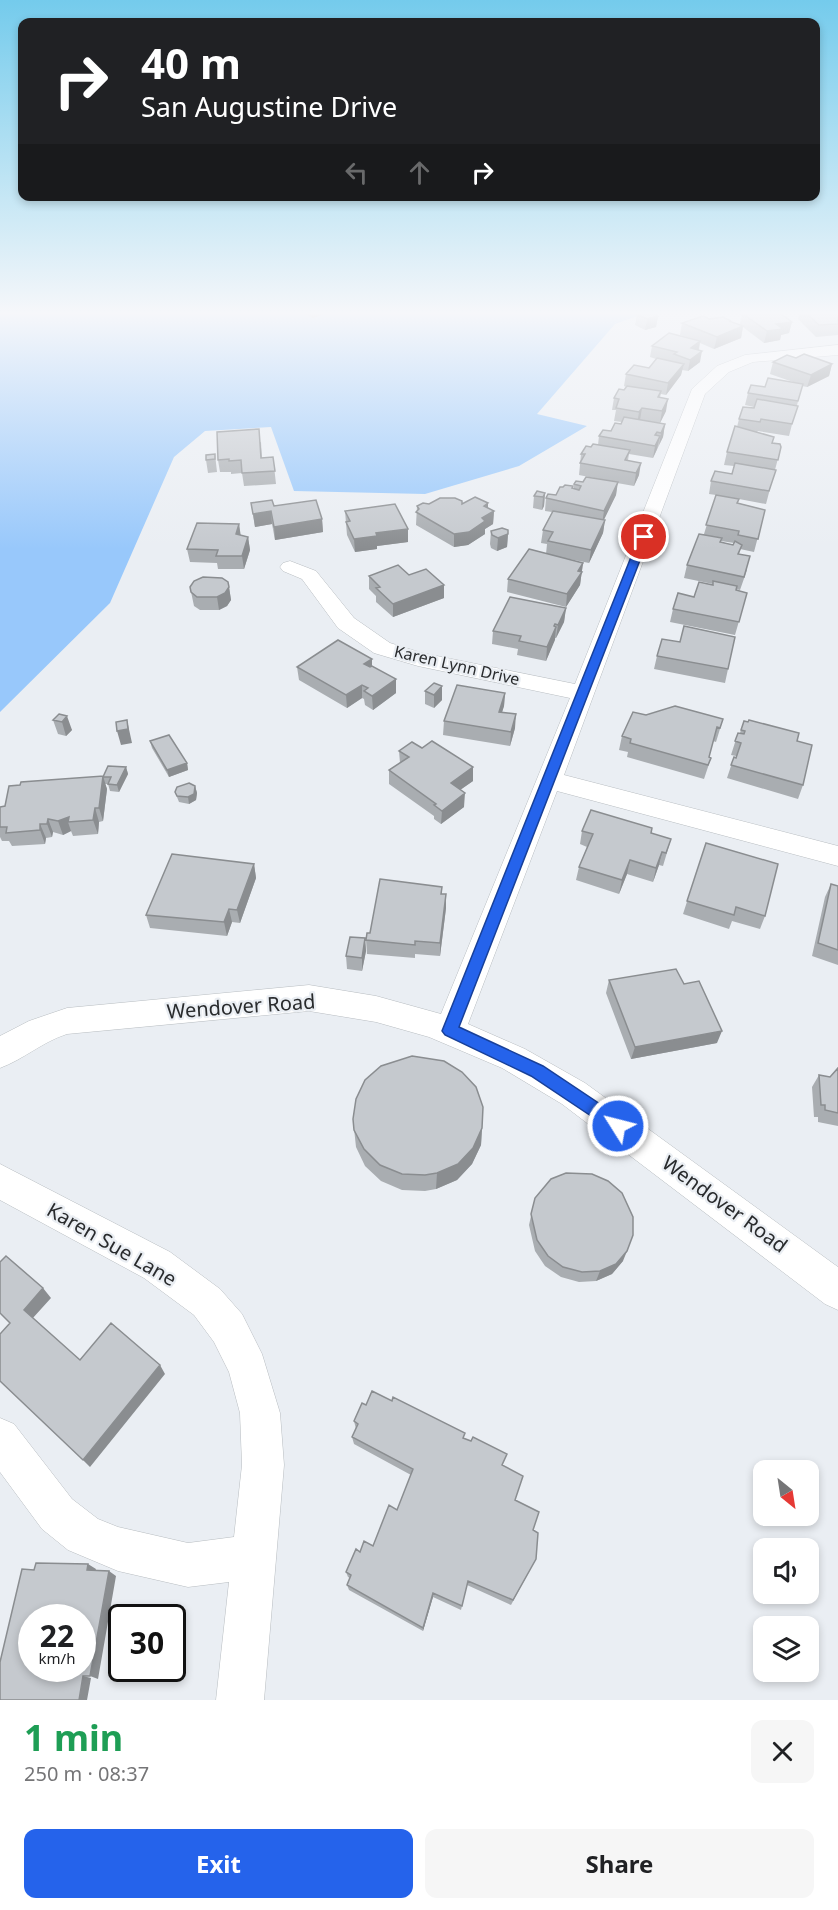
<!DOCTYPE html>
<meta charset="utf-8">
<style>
:root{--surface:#fff;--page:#f6f6f6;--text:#202124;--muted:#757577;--accent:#2563eb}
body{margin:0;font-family:"Noto Sans",sans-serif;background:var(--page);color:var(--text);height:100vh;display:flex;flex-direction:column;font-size:22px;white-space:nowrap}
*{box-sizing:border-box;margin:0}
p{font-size:20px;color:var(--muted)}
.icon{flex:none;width:33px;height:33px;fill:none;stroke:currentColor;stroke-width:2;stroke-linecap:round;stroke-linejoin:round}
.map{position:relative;height:1700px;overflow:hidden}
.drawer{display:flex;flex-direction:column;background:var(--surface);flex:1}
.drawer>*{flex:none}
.guide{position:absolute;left:18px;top:18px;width:802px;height:183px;border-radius:12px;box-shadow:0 3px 9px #0003;background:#202124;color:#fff;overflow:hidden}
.needle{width:39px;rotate:150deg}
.controls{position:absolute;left:753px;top:1460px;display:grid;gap:12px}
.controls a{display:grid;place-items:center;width:66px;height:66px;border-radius:12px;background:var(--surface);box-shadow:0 3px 9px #0003;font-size:30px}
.speed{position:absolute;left:18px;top:1604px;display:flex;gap:12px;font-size:30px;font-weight:700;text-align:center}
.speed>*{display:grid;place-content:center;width:78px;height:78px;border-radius:50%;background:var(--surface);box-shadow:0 3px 9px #0003;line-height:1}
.speed small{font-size:15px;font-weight:400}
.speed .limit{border:3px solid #111;border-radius:9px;background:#fff;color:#111}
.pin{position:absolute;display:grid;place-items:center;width:51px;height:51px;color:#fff;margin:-26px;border:3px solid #fff;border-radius:50%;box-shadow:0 2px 6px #0007}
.me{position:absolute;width:66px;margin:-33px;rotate:306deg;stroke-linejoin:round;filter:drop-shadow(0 0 4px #0008)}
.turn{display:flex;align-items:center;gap:21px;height:126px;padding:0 24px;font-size:27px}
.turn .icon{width:78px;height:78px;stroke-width:2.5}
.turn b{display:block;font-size:42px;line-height:51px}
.lanes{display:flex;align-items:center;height:57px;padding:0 24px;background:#0003;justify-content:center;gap:30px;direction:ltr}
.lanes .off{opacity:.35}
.round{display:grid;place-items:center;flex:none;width:63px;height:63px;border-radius:12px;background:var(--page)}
.summary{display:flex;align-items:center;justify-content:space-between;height:102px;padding:0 24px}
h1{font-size:36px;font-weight:700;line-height:45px;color:#1e9e55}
.primary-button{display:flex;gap:12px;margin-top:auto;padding:12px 24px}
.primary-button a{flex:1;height:69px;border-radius:12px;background:var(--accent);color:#fff;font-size:24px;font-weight:700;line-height:69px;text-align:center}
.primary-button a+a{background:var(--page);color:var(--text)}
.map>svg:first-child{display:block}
.green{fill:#98c8fb}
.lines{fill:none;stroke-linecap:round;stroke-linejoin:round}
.street-casing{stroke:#b8bdc1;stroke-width:1}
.street{fill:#fff;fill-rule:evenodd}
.wall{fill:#a9adb1;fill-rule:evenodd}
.shaded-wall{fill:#8a8d90}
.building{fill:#c5c9ce;stroke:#8a8d90;stroke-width:1.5;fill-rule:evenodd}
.route{fill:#2563eb;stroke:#184099;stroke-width:1.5}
.labels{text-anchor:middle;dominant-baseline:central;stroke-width:4.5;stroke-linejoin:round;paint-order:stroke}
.street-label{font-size:16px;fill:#292b2d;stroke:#eaeef3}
.near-street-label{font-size:20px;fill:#292b2d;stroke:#eaeef3}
</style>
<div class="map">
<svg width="838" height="1700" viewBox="0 0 838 1700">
<rect width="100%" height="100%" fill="#eaeef3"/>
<path class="green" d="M0,311H651L615,324L537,414L587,426L519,466L425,494L294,491L271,427L205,431L174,457L110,603L0,712Z"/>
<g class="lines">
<g class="street-casing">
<path id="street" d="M838,345V355L753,362L729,372L705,394L564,775L838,846V866L557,791L468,1024L525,1049L585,1083L831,1262L838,1267V1310L825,1304L562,1104L502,1068L429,1037L376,1022L309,1011L67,1034C42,1042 24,1059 0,1068V1036L29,1021L67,1008L309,985L376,996L441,1014L570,698L418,666L374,653L338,628L302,579L283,571L280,567L283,563L290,561L316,571L354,618L390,643L422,653L575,684L692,389L717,366L745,355Z
M0,1164L170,1252L220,1289L242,1314L262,1354L280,1413L284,1465L264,1700H216L229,1582L188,1587L118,1571L68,1550L42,1529L0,1472V1418L14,1424L72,1499L98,1519L118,1527L188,1543L234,1537L242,1465L240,1413L229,1372L214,1342L194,1315L144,1278L0,1200Z"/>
</g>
<use href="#street" class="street"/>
</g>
<path class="wall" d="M301,311H325V314L312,318Z
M800,311H838V335L816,337L798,319Z
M742,313L792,322L789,333L781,335L780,340L764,343L743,327L741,338L714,349L700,343L699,350L700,362L688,371L682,370L681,375L666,395L661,394L660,397L666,411L660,423L665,424L663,437L653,458L629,454L628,460L639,475L634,486L617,483L616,495L603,520H605L603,533L589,563L564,558L583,563L580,585L566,607L507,592L508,579L546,554L547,544L541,543L543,530L552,512L545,511L546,498L574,489V484L583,482L604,480L579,475L581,454L591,447L598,445L599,436L611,431L621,424L622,422L614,421L616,410H612L614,398L624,390L626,387L624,386L626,374L649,368L656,359L650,357L652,346L689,338L680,335L682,323L709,319L731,322L741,326L740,324Z
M637,314L658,316L656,327L645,330L635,325Z
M796,358L832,364L829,376L807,387L802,386L789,436L758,431L757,432L772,443L781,447L766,504L739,499L738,503L765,510L754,552L740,549L739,554L747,570L740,590L736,589V590L747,593L735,635L670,622L673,609L694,597L713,584L684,578L687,565L704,534L716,495L709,494L711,481L732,474L734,466L724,465L727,452L737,427L739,419L754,408V407L745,405L748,393L765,387L793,382L770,374L773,362ZM721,541L734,543L733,545L721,542Z
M261,442L262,458L273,457L276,484L244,486L242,473L231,474V472H220L218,460Z
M215,454L217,472L208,473L206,460Z
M545,493L544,506L542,510L533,508L534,496Z
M251,503L274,506L322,519L323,532L275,540L272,524L255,527Z
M488,503V508L494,511L493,524L485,529V534L468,545L454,547L416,525L417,506L429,504Z
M345,511L408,529V542L377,546V549L355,552L347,535Z
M239,524L240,535L248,537L250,550L244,569H218L217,563L190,562L187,549Z
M491,531L508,534L507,547L497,551L491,548L490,544Z
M409,575L444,585V598L393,617L376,602V596L369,589V576Z
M190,587H229L231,600L227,606L219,610H200L194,606Z
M566,608L564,622L556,638H555L546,661L517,655L518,649L492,644L493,631Z
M680,642L728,669L725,683L654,669L657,656Z
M372,666L396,693L373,710L365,705L364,699L362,698L347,708L299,680L297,667Z
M442,686V700L434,708L425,704V691Z
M505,693L504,706L502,712L515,728L510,746L443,735L444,721Z
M59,714L72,730L66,736L58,734L53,720Z
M646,715L723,719L716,742L713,741L709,757L711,758L704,779L627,757L628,752L619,750L622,736Z
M744,721L797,741L803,785L798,799L727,778L734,757L736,758V756L731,755L738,733H740Z
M150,741L187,763L188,770L169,777L152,748Z
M422,748L473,767V781L460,790L464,807L441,824L434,819V816L389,784V770L400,763L399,751Z
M126,767L128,774L119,792L110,791L108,784H105L107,789L103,821L99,822L98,834L73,836L71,831L63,835L53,832L52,837L46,838L45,844L12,846L9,841H2L0,837V807L5,806L103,776Z
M195,786L197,793L196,800L189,804L179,802L175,792Z
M582,831L651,833L671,839L663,866L659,865L653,882L627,874L619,894L576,880L579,867L587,847L580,844Z
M706,843L765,916L760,929L732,921L729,929L683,914Z
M254,864L256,878L240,923L232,922L227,936L150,928L146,915Z
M831,884L838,886V965L812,956L825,897Z
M442,887V894L446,908L440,956L415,954V958L367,954L366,940L370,933Z
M365,938L366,951L362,971L347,969L346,956Z
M609,980L717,1043L631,1059L606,993Z
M838,1068V1126L818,1122V1117H814L812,1087L819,1075L830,1077Z
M353,1119L482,1128L481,1145L472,1164L457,1180L436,1189L425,1191L402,1190L381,1181L365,1166L356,1147Z
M535,1198L623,1261L612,1274L596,1281L579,1282L561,1277L545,1266L535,1251L529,1225Z
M366,1405L464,1438L503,1465L515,1500L533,1530L536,1559L511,1605L467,1585L461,1610L433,1597L423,1631L349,1590L347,1585L350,1578L348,1577L346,1572L360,1552L373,1546L397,1510L411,1475L354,1444L352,1437L356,1429L354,1421Z"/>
<path class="shaded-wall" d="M312,311H325V314L312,318Z
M658,316L656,327L645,330L647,319Z
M792,322L789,333L781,335L780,340L764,343L767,331L776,324Z
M743,326L741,338L714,349L717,337Z
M700,341L698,353L691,348Z
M702,351L700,362L688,371L690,360Z
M684,364L681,375L666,395L668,383Z
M832,364L829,376L807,387L811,375Z
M668,399L666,411L660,423L662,411Z
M642,408L640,420L637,425L639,412Z
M665,424L663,437L659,445L661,433Z
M660,436L657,449L653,458L655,446Z
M641,463L639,475L634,486L636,473Z
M618,482L616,495L602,524L604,511Z
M545,493L544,506L542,510L543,497Z
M488,503V515L494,511L493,524L485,529V534L468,545L454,547V534L484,506Z
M271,511L272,524L255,527L253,514Z
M322,519L323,532L275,540L274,527Z
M605,520L603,533L589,563L591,550Z
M239,524L241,537L236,534Z
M408,529V542L377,546V549L355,552L354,539L376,533Z
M508,534L507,547L497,551L498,538Z
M248,537L250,550L244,569L242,556Z
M583,563L580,585L566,607L567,594L578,571Z
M444,585V598L393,617V604Z
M229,587L231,600L227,606L219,610L217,597Z
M566,608L564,622L556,638L558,625Z
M556,627L555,640L546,661L547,647Z
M372,659V673L364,664Z
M396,679V693L373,710L372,696Z
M362,685V698L347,708L346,695Z
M442,686V700L434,708V695Z
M505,693L504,706L498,725L499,712Z
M516,714L515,728L510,746L511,732Z
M67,716L72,730L66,736L62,722Z
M127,720L132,743L121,745L117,731Z
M187,763L188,770L169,777L167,770Z
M126,767L128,774L119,792L117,785Z
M473,767V781L450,797L451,783Z
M103,776L107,789L103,821L99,808Z
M195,786L197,793L196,800L189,804L188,797Z
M465,793L464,807L441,824L442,811Z
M95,808L99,822L98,834L93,820Z
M69,817L68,822L71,831L63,835L58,821Z
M48,819L53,832L52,837L47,824Z
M40,824L46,838L45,844L40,830Z
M662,852L659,865L653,882L656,868Z
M630,860L627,874L619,894L622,880Z
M254,864L256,878L240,923L237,910Z
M446,894V908L440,956V943Z
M229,909L232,922L227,936L224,922Z
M365,938L366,951L362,971V958Z
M722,1031L717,1043L631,1059L635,1047Z
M482,1128L481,1145L472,1164L457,1180L436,1189L437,1173Z
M627,1251L623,1261L612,1274L596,1281L600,1271Z
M43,1288L51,1298L32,1319L24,1310Z
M160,1365L165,1374L90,1467L83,1460Z
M88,1564L96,1569L94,1575L87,1570Z
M109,1571L116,1576L98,1679L90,1676Z
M433,1593V1597L423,1631V1628Z
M83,1676L91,1678L87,1700H79Z"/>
<path class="building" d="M647,311H648L658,316L647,319L637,314Z
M757,311H777L792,322L776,324L783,329L767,331L742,313Z
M804,311H838V324L819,325Z
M703,316L709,319L723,317L731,321H729L743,326L717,337L682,323Z
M669,333L700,341L691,348L702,351L690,360L674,354L677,352L652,346Z
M804,354L832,364L811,375L773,362L787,355L796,358Z
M657,358L684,364L668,383L626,374L634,365L649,368Z
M768,378L803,384L798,401L748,393L751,385L765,387Z
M627,386L661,391L658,397L668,399L662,411L642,408L639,412L616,408L619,399L614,398L619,389L624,390Z
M757,399L798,406L792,424L761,419L760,422L739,419L743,407L754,408Z
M624,417L665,424L661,433L657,432L655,435L660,436L655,446L599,436L603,430L611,431L615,423L621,424Z
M735,426L774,437L772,443L780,444L781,447L778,460L727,452Z
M259,429L261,458L273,457L275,471L242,473L241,460L229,461V459L218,460L217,432Z
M593,444L630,450L625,460L641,463L636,473L580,463L585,454H581L586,446L591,447Z
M215,454V459L206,460V455Z
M735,463L776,470L769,491L711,481L715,471L732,474Z
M586,477L618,482L604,511L546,498L548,494L556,495L560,487H563L565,485L573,486L572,488L579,490L581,486L574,484L576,481L583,482Z
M537,491L545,493L543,497L534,496Z
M716,495L739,499L737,503L765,510L758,539L738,535L739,531L706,525Z
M475,497L488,503L484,506L494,511L482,518L485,521L469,532L454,534L416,512L419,509L417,506L423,503L429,504L440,498H455L462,501V504Z
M272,500L274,506L316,500L322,519L274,527L271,511L253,514L251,503Z
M395,504L408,529L376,533L377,536L354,539L346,522L350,521L345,511Z
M553,511L605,520L591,550L548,541L553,532L543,530Z
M197,523L239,524L236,534L248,537L242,556H216L218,550L187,549Z
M502,528L508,530V534L498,538L492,535L491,531Z
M699,534L722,538L720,542L733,545L735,541L742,545L738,554L750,556L744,577L687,565Z
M529,549L583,563L578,571L582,572L567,594L508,579Z
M398,565L409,575L426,569L444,585L393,604L376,588L380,587L369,576Z
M203,577L222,578L228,582L229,587L225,593L217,597H197L191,592L190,587L194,581Z
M713,581L737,586L736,590L747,593L739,622L673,609L678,593L694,597L699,582L713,585Z
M510,597L566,608L558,625L555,624L554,626L556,627L547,647L519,641L521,636L493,631Z
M684,626L735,637L728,669L657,656L662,639L680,642Z
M338,640L372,659L364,664L370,667L372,666L396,679L372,696L364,691L368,688L362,685L346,695L297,667Z
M434,683L442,686L434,695L425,691Z
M457,685L505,693L499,712L516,714L511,732L444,721Z
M675,706L723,719L720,728L717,727L709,757L711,758L708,765L630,743L631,739L622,736L633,712L646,715Z
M59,714L67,716L62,722L53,720Z
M127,720L128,729L117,731L116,722Z
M749,720L799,733L797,741L812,745L803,785L731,765L734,757L736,758L741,743L735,741L738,733L744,734L745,731L741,730L744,721L748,722Z
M169,735L187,763L167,770L150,741Z
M432,741L473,767L451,783L465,793L442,811L434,805L436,804L389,770L409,757L399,751L412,742L422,748Z
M108,766L126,767L117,785L108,784L111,777H103Z
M103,776L99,808H95L93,820L68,822L69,817L58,821L48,819L47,824H40V830L6,833L7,827H0V807L5,806L9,786L20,785L21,782Z
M189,783L195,786L194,794L188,797L177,796L175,792L177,787Z
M591,810L652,828L651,833L671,839L666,853L662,852L656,868L630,860L622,880L579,867L593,834L582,831Z
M706,843L778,864L765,916L736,907L734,915L687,901Z
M172,854L254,864L237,910L229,909L224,922L146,915Z
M380,879L442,887L441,894H446L440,943L415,941V945L366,940L367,933H370Z
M831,884L838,886V950L818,943Z
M350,937L365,938L362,958L346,956Z
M676,969L684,984L699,981L722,1031L635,1047L609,980Z
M412,1056L444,1061L462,1072L476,1087L483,1107L482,1128L473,1148L458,1164L437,1173L425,1175L402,1174L380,1165L364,1149L354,1130L353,1119L356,1099L365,1080L381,1066Z
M838,1068V1113L825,1110V1105H821L819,1075L830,1077Z
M566,1173L592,1174L608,1181L622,1193L633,1217V1235L627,1251L616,1264L600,1271L582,1272L563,1267L548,1256L537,1240L531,1214L535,1198L551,1179Z
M6,1256L43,1288L24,1310L80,1360L111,1323L160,1365L83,1460L0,1381V1334L10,1323L0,1313V1262Z
M372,1391L392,1401L393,1397L465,1433L463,1438L471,1441L473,1437L507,1454L502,1465L523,1476L515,1500L539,1512L533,1530L538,1533L536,1559L513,1600L468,1581L462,1606L433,1593L423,1628L347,1585L351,1575L346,1572L356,1549L360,1552L364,1541L373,1546L389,1505L397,1510L413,1469L352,1437L358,1424L354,1421L362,1403L366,1405Z
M36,1563L88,1564L87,1570L109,1571L90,1676H83L79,1700H0V1662L22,1569L34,1570ZM32,1617H82V1668H32Z"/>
<linearGradient id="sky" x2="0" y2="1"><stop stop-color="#74cbec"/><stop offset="0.57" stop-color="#f6f7fa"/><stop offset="1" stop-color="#f6f7fa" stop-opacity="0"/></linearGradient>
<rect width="838" height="549" fill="url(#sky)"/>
<path class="route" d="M644,534L649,537L459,1027L543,1066L624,1120L627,1126L624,1131L618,1134L531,1076L445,1035L442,1031L639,537Z"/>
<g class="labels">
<g class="street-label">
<text transform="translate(457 665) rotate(13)">Karen Lynn Drive</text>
</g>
<g class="near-street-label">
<text transform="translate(241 1006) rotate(-4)">Wendover Road</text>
<text transform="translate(725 1204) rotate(36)">Wendover Road</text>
<text transform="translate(112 1244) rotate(30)">Karen Sue Lane</text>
</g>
</g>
</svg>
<div class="controls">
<a><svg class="needle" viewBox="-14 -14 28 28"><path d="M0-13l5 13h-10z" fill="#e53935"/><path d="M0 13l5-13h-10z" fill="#757577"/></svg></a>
<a><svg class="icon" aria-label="sound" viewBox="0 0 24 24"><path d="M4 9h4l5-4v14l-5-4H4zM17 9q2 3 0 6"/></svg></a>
<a><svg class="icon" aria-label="layers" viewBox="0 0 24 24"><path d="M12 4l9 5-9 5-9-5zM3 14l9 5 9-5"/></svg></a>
</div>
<div class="speed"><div>22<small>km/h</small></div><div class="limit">30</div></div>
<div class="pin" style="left:644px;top:537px;background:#d93025"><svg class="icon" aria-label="arrive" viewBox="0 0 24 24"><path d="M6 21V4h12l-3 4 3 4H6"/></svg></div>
<svg class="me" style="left:618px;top:1126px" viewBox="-20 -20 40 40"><circle r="17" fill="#2563eb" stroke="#fff" stroke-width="3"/><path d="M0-11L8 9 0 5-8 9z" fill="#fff"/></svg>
<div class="guide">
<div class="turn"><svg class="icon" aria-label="right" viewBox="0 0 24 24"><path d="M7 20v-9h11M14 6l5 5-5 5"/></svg><div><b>40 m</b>San Augustine Drive</div></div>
<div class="lanes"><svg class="icon off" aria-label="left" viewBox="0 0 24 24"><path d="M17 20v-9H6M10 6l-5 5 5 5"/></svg><svg class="icon off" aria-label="ahead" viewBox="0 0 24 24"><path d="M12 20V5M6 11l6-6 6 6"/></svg><svg class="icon" aria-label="right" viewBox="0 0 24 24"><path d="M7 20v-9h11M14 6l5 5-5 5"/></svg></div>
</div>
</div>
<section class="drawer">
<div class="summary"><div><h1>1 min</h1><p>250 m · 08:37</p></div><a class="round"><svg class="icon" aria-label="close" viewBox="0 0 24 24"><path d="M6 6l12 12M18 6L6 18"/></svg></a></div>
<div class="primary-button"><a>Exit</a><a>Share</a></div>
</section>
